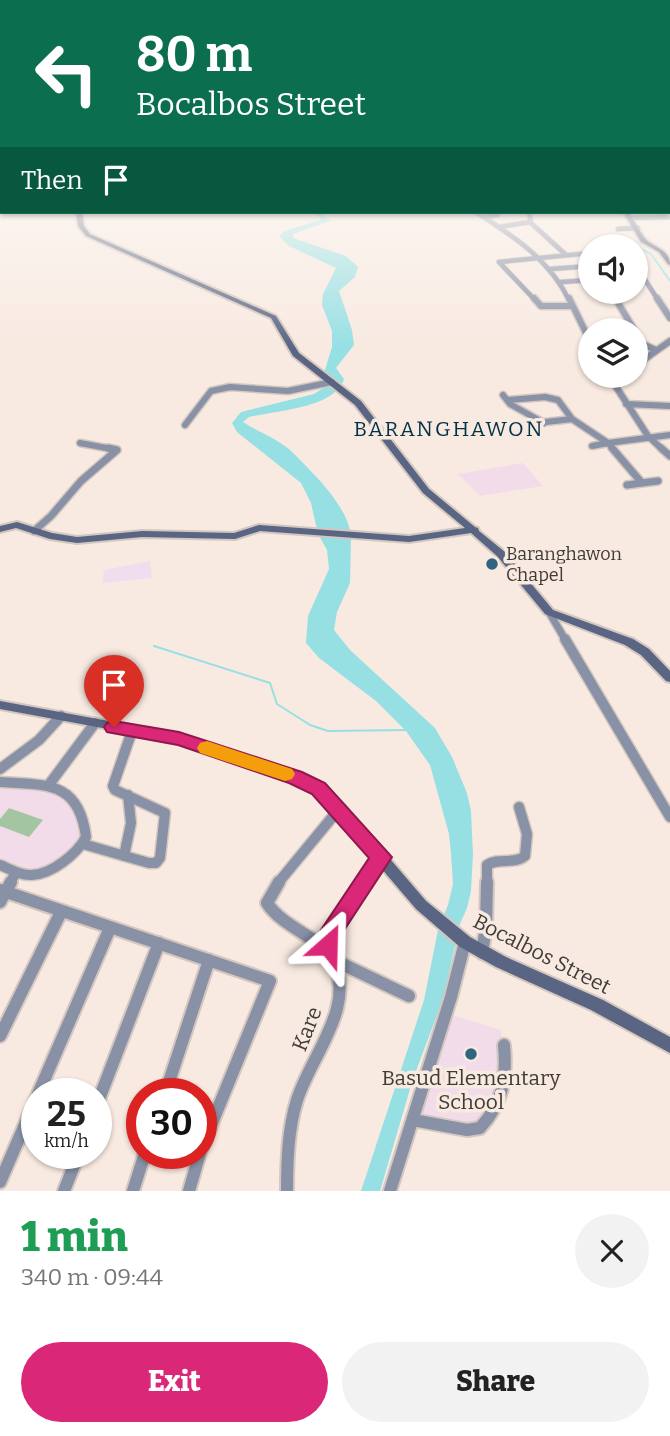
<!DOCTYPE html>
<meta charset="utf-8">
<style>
:root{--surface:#fff;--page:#f2f2f2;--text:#222;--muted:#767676;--accent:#db2777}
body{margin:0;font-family:Bitter,serif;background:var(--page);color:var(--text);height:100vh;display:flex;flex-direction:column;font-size:26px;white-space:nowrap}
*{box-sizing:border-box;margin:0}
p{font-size:23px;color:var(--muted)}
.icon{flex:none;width:38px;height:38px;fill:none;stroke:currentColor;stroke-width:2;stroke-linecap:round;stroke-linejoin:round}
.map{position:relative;height:1191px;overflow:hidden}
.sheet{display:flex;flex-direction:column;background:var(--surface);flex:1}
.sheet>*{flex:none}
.hud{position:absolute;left:0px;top:0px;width:670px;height:214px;box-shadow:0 2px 5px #0004;background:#0b6e4f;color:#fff;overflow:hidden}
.controls{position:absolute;left:578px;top:234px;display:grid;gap:14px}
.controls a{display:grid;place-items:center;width:70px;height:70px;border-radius:50%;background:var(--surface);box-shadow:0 2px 5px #0004;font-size:35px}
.speed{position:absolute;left:21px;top:1078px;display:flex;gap:14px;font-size:35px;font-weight:700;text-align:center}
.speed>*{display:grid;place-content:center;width:91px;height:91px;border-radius:50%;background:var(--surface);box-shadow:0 2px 5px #0004;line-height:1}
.speed small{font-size:18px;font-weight:400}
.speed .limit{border:10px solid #d22;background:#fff;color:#111}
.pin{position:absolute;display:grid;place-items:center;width:60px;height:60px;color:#fff;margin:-72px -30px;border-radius:50% 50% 50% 0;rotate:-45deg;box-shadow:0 0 7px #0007}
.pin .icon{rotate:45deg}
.me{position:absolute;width:77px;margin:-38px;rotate:25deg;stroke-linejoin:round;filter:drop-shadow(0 0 5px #0008)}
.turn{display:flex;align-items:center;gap:24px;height:147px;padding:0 21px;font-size:32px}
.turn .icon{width:91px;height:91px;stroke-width:2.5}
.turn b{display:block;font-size:49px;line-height:60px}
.then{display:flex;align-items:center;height:66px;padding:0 21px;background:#0003;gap:14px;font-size:26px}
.round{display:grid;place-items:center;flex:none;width:74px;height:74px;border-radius:37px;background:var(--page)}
.head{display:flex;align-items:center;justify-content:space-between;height:119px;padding:0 21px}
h1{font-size:42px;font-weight:800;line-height:52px;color:#1e9e55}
.button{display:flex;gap:14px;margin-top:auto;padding:14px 21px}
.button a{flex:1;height:80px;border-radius:42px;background:var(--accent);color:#fff;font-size:28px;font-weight:800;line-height:80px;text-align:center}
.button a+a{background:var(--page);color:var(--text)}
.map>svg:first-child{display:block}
.commercial{fill:#f0dded}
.education{fill:#f2dcea}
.green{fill:#a4c5a2}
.water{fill:#96e0e4}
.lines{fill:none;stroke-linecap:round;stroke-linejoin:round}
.stream{stroke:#96e0e4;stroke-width:2}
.street-far4-casing{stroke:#d3c7bf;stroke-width:6}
.street-far3-casing{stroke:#d3c7bf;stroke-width:9}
.street-far2-casing{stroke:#d3c7bf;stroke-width:10}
.street-far1-casing{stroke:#d3c7bf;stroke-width:13}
.street-casing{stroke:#d3c7bf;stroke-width:16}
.secondary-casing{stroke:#d3c7bf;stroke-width:4}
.street-far4{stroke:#8891a6;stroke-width:4.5}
.street-far3{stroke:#8891a6;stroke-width:6}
.street-far2{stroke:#8891a6;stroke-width:7}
.street-far1{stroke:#8891a6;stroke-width:10}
.street{stroke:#8891a6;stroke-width:12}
.secondary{fill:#596583;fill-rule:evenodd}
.route{fill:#db2777;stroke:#8e194d;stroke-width:2}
.slow{fill:#f59e0b}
.poi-dot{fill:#2f6580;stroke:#f8eae1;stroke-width:2.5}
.labels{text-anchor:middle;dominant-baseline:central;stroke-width:7;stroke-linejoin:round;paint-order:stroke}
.poi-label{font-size:18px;fill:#403b37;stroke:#f8eae1;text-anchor:start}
.quarter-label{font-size:21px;letter-spacing:2px;fill:#023246;stroke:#f8eae1}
.near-street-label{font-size:21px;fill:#403b37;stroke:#f8eae1}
.near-poi-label{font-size:21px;fill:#403b37;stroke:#f8eae1}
</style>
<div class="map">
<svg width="670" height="1191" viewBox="0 0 670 1191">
<rect width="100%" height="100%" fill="#f8eae1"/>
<path class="commercial" d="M150,561L152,578L102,583L104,570Z"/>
<path class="education" d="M523,463L543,486L480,496L458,474Z
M30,784L62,794L77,810L82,841L78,847L41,870L15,868L0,863V785Z
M452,1015L501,1030L504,1078L494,1104L476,1127L420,1118Z"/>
<path class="green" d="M9,808L43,820L29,837L0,826V819Z"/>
<path class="water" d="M311,212H322L330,221L293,234V238L346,256L358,267L355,277L339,291L352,330L354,345L336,368L344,379C336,408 274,411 249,417L243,422C258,432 276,438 290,450C311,471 351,508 351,539L350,583L337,612L334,630L350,650L435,728L452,757L467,793L471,811L473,854L471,891L467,908L460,924L443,999L413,1079L380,1191H361L424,1000L438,930L448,905L453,884L451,854L449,834L430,765L406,731L376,701L319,658L306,643L308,616L329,569L327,550L318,534L311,503L301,483L237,432L232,423L241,412L314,394L334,381L324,373L332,347V331L322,305L323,294L336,268L289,246L279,236L285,231L320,220V217Z"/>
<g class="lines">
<path class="stream" d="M639,248L651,254L670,281
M154,646L270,683L277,704L310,725L328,731L406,730"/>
<g class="street-far4-casing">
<path id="street-far4" d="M476,212C513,236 549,259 569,300
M529,212L531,223L565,254
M484,217L498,215V212
M631,218L670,217
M499,227L530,222
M618,229L638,228
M499,262L535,300
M499,262L590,253
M635,264L658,300
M550,269L590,266
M561,282L590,280
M611,292L616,300"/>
</g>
<g class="street-far3-casing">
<path id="street-far3" d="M534,298L541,306H572
M569,298L590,341
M615,298L635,331
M657,298L670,318
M635,331L643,344L656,350
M635,366L670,341
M609,376L648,436L663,450
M503,395L510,404L544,423
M507,400L545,397L558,400L572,419
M626,404L670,406
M537,423L572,419L608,443L592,446
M185,425L211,391L230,387L288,391L332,382
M80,443L117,450
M614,450L608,443L670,435"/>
</g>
<g class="street-far2-casing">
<path id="street-far2" d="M612,448L642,483L627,485
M661,448L670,456
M642,483L658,481
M34,531L51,516L81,481L117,450L108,448
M549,612L566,641"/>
</g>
<g class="street-far1-casing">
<path id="street-far1" d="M565,639L670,817
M0,769L39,740L61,716
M0,782C47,785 79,781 86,837C77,854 52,874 32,875C21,876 10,869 0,865
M48,786L95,723
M83,844L149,863H156L160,858L165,813L115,790L113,786L132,731
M124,856L131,823L128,795
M10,883L16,872
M278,883L339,809
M363,883L381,857
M487,883V865C499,857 514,865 525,856L527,834L519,807"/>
</g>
<g class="street-casing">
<path id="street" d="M279,882L267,903C282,927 321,938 332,958C358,1006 311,1055 297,1100C288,1129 287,1161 287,1191
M0,890L270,981L201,1150
M0,902L11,882
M482,953L486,927L487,882
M330,954V932L364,882
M336,961L409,996
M0,1036L61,912
M38,1094L110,928
M165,1094L209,960
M96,1107L159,943
M413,1120L467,1130L480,1128C503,1103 507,1078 504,1045
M0,1182L37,1097
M64,1191L79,1153
M133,1191L145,1153
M189,1191L200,1153
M390,1191L451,997L465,942"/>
</g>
<g class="secondary-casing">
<path id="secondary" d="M76,212H82L84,226L90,234L276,316L299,353L361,401L429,489L475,527L478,528L479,531L505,552L553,610L633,639L649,649L670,671V682L666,681L641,655L625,645L545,614L497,556L471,533L409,542L260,531L235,539L142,537L77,543L50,539L16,528L0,532V526L17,522L52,533L77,537L142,531L234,533L259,525L409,536L465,528L423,493L355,405L293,356L271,318L86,236L78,226Z
M623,212H629C634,220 638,229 644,237C652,248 670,248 670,265L668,264L659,252L641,242Z
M0,701L179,734L300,775L324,786L344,805L426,901L470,937L506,957L603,1000L670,1037V1053L591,1010L496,967L460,947L416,909L334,813L314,792L290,781L178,742L0,709Z"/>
</g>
<use href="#street-far4" class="street-far4"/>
<use href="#street-far3" class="street-far3"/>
<use href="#street-far2" class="street-far2"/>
<use href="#street-far1" class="street-far1"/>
<use href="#street" class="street"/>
<use href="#secondary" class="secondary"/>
</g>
<linearGradient id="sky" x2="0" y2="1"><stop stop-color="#87c6e6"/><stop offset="0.52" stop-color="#fcf6f2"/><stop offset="1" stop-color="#fcf6f2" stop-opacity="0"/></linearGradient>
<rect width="670" height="348" fill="url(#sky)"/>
<path class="route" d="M114,721L179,732L302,772L325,783L392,857L341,935L336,952L328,955L320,952L317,945L319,933L369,858L312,794L289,783L178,745L107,732L104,727L107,723Z"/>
<path class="slow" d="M207,741L292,769L295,774L292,779L285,781L200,753L197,748L200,743Z"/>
<g class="poi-dot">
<circle cx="492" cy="564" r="7"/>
<circle cx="471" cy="1054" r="7"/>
</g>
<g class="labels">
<g class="poi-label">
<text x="506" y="554">Baranghawon<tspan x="506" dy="21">Chapel</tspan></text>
</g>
<g class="quarter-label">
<text x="449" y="429">BARANGHAWON</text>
</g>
<g class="near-street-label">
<text transform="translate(542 954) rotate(27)">Bocalbos Street</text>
<text transform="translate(307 1029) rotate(-68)">Kare</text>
</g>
<g class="near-poi-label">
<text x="471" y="1078">Basud Elementary<tspan x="471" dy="24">School</tspan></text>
</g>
</g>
</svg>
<div class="controls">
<a><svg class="icon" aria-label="sound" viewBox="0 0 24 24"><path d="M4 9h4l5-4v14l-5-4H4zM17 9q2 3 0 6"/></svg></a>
<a><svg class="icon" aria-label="layers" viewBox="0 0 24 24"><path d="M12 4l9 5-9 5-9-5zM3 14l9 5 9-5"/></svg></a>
</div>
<div class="speed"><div>25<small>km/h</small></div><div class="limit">30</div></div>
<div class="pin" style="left:114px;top:727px;background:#d93025"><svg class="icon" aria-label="arrive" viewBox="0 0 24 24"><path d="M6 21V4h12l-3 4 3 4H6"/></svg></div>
<svg class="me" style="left:328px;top:945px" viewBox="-20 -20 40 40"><path d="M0-17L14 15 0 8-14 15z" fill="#db2777" stroke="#fff" stroke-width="4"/></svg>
<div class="hud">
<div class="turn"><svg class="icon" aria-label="left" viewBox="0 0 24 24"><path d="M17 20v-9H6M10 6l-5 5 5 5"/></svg><div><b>80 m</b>Bocalbos Street</div></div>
<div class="then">Then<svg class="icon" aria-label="arrive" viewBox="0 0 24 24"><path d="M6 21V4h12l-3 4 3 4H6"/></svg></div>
</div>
</div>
<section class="sheet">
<div class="head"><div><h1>1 min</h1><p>340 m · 09:44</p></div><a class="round"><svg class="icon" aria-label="close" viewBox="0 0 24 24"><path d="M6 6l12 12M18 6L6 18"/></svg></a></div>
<div class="button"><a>Exit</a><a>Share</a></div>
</section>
